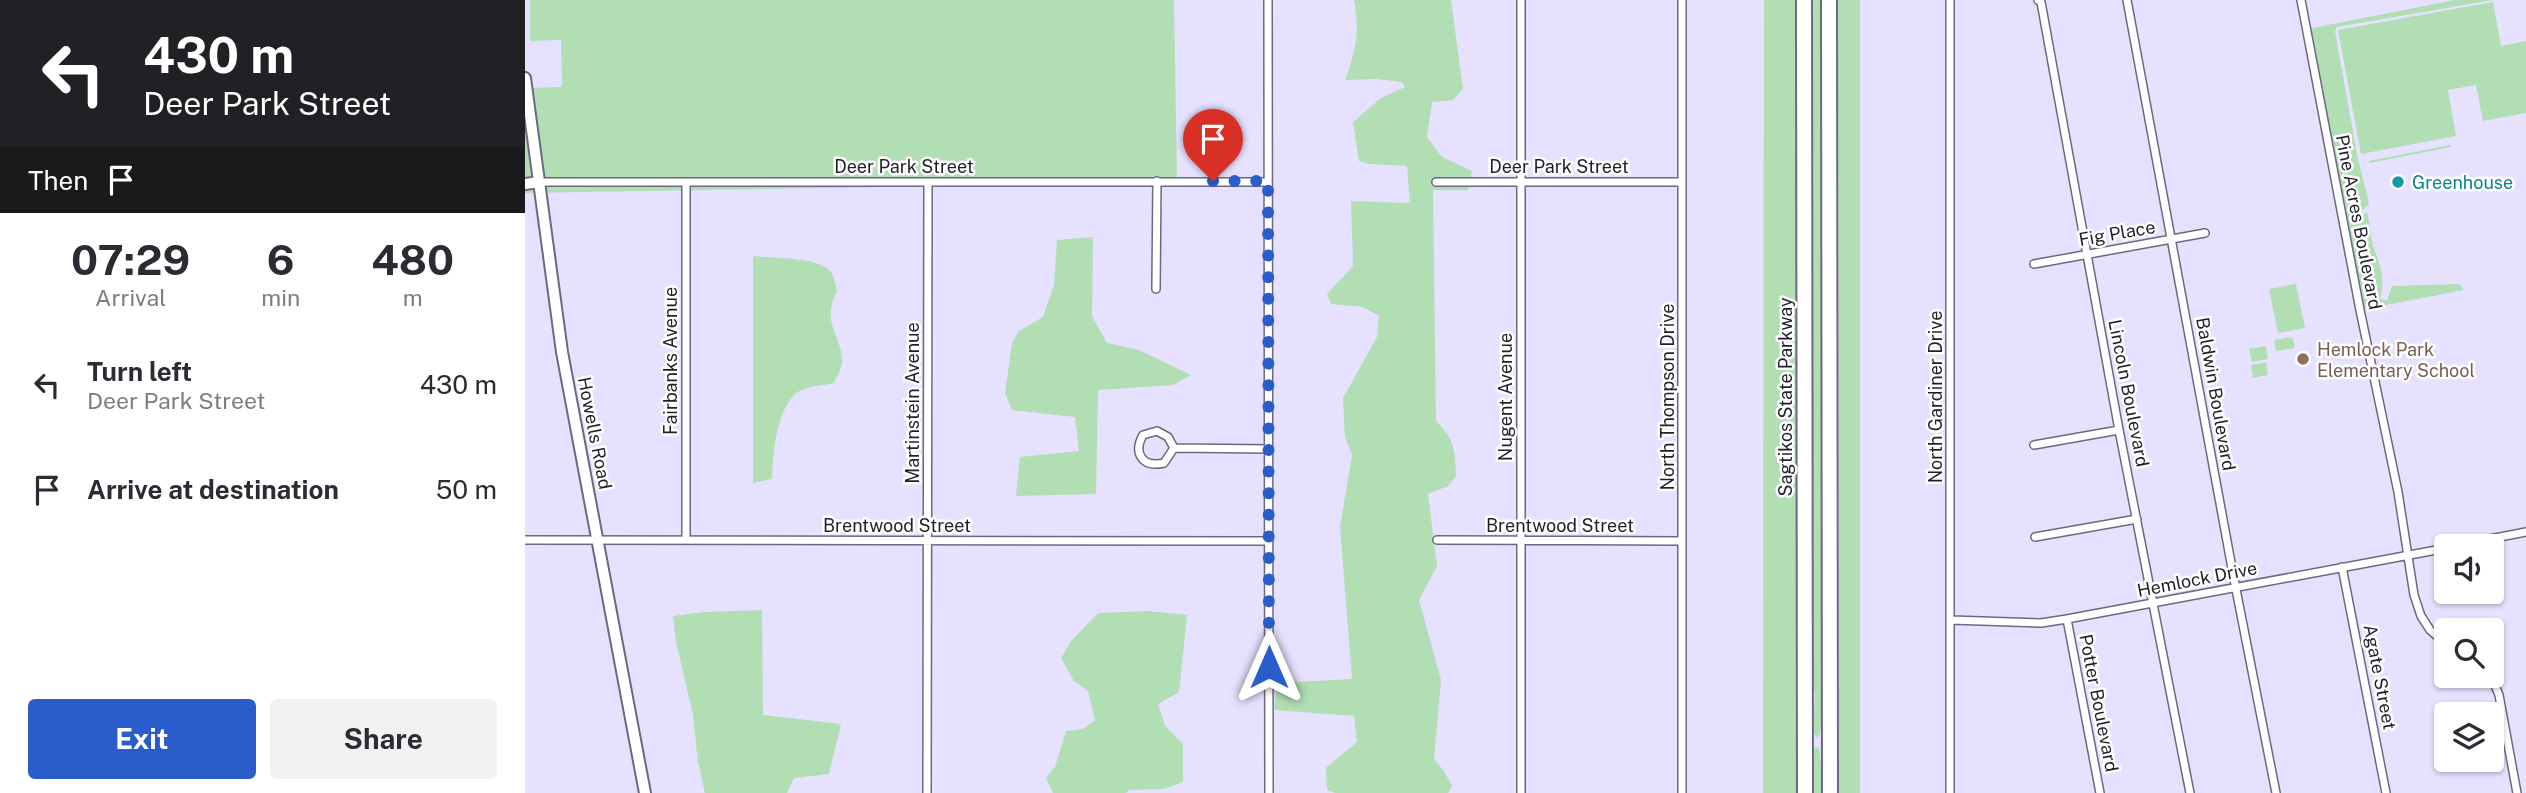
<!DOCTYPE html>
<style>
:root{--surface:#fff;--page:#f2f2f3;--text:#2b2b33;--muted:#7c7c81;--accent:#295dcb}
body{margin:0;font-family:"Public Sans",sans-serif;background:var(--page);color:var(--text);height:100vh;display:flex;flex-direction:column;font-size:26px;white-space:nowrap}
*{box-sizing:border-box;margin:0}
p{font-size:23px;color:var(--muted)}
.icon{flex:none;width:38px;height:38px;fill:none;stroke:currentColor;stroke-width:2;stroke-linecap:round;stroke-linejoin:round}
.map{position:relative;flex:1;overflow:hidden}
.sheet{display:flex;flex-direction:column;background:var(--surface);width:525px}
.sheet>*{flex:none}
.banner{background:#202124;color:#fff;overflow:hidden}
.buttons{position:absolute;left:1909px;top:534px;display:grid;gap:14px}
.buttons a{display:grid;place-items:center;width:70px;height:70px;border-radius:7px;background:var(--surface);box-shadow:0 2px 5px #0004;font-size:35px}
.pin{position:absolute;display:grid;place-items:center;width:60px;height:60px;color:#fff;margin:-72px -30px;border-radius:50% 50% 50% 0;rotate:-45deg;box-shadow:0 0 7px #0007}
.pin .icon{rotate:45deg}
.me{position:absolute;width:77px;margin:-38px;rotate:0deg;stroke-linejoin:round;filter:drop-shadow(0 0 5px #0008)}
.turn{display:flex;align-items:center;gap:24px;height:147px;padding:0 28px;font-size:32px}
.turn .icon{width:91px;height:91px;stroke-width:2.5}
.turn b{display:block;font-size:49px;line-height:60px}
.then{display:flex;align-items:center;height:66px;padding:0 28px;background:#0003;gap:14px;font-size:26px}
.eta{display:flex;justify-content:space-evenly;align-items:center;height:119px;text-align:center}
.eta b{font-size:42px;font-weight:700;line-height:49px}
.cta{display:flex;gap:14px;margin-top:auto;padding:14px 28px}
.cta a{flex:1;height:80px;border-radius:7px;background:var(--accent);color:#fff;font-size:28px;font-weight:700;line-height:80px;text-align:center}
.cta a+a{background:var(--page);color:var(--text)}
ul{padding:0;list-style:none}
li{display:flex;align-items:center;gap:21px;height:105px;padding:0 28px}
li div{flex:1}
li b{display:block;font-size:26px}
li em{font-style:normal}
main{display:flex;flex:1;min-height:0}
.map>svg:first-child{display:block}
.green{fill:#b2deb4}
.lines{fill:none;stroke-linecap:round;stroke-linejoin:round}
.street-casing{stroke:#6d6882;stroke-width:10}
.secondary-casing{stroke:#6d6882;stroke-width:14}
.highway-casing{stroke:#6d6882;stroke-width:18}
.street{stroke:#fff;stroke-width:7}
.secondary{stroke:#fff;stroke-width:10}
.highway{stroke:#fff;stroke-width:14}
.route{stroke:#295dcb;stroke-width:12;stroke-dasharray:0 21.6}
.culture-dot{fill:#0f9aa8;stroke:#fff;stroke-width:2.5}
.education-dot{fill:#8d6e63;stroke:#fff;stroke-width:2.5}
.labels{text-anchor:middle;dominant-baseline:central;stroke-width:5;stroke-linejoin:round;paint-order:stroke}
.street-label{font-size:18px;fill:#201e28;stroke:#fff}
.culture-label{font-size:18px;fill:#0d838f;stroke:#fff;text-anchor:start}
.education-label{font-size:18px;fill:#785e54;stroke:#fff;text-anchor:start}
</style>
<main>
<section class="sheet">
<div class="banner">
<div class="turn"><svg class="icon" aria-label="left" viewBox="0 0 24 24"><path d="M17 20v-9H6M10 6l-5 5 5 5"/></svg><div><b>430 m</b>Deer Park Street</div></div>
<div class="then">Then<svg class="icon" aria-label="arrive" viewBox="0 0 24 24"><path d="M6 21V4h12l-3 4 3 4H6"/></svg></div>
</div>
<div class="eta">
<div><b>07:29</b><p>Arrival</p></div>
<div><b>6</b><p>min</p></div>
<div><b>480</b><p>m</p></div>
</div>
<ul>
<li><svg class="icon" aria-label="left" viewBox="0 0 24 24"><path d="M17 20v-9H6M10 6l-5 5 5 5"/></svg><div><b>Turn left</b><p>Deer Park Street</p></div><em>430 m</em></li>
<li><svg class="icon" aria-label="arrive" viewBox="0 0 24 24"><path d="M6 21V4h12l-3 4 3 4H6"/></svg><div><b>Arrive at destination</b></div><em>50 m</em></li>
</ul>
<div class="cta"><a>Exit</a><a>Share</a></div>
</section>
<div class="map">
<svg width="2001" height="793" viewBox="0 0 2001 793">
<rect width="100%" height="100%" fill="#e6e1ff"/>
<path class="green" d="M5,0H649L652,182L0,193V88L37,87L36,40L5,41Z
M829,0H926L938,89L928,100L907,102L902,137L917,157L947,171L943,190H908L911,421C930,440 930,451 931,476L923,486L903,494L912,566L894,600L916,680L909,759L919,771L927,786L923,793H810L802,790L801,768L832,742L829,716L749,710L752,683L827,679L815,527L827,455L820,437L818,398L852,337L854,316L838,307L806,304L802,294L828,266L826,201L885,203L882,166L844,164L834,161L828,122L856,98L880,87L877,82L852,79L820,80C831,50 835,32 829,0Z
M1239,0H1273V793H1238Z
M1284,0H1299L1301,676L1295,733L1292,738L1288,732L1290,692H1287V686H1285Z
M1313,0H1335V793H1314Z
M1930,0H1968L1812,27L1810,31L1832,154L1844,204L1835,213L1837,216L1842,212C1845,223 1845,234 1848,245C1855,268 1861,275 1855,299L1862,301L1867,286L1934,284L1939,290L1835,310L1782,29Z
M1968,2L1976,46L2001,41V113L1958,121L1951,85L1923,90L1931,136L1836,154L1813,30Z
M1925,145L1926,147L1845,163L1844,161Z
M568,237L567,316L582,343L614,350L666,375L648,385L573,390L571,494L491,496L495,457L554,451L550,417L487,410L480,393L487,343L494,331L518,317L529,285L532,240Z
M228,256C248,258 283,257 300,267C309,271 310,283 312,291C295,324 317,333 317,362C317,368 312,377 309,383C300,385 285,386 276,390C251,404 248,454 247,479L228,483Z
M1771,284L1780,328L1753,333L1744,289Z
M1768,337L1770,348L1751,351L1749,340Z
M1741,346L1743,359L1727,362L1724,349Z
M1741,362L1743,375L1728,378L1726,365Z
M237,610L238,715L316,724L304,774L269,778L262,793H180L173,762L168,715L151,642L148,616L179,612Z
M623,611L662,615L654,692L633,704L640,726L658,744V782L639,789L604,790L601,793H528L521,778L530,767L541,731L558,729L570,720L563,691L549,681L536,658L546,641L573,613Z
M1294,747L1299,793H1285L1288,752L1290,748Z"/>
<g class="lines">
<g class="street-casing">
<path id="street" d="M743,0L744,793
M996,0V793
M1425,0V793
M1513,0L1516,2L1594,430L1665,793
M1602,0L1709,579L1751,793
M1776,0L1835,310L1873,492L1889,595L1896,616L1905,630L1922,645
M14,182H743
M911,182H1157
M1509,264L1680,233
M631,289L632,181
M1509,445L1594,430
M649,448L639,463C617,468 608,453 618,435L632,431L643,437L649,448L744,449
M1510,537L1612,519
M0,540L744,541
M161,540V183
M912,540L1157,541
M1929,546L2001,532
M1817,567L1861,793
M1542,619L1575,793
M1426,620L1516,623L1542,619L1922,548
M1966,676L1974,695L1992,793
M402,793L403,182
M1157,793V0"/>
</g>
<g class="secondary-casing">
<path id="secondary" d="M0,78L37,352L120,793
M0,184L14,182"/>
</g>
<g class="highway-casing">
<path id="highway" d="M1279,0L1280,793
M1304,0L1305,793"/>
</g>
<use href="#street" class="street"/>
<use href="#secondary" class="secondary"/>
<use href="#highway" class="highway"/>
</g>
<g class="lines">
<path class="route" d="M688,181H743L744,667"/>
</g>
<circle class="culture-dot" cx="1873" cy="182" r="7"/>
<circle class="education-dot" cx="1778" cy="359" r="7"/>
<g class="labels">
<g class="street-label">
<text x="379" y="166">Deer Park Street</text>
<text x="1034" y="166">Deer Park Street</text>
<text transform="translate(1834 222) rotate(79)">Pine Acres Boulevard</text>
<text transform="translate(1592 233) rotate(-10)">Fig Place</text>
<text transform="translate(145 361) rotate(-90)">Fairbanks Avenue</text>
<text transform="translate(1604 393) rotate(79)">Lincoln Boulevard</text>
<text transform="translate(1691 394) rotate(80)">Baldwin Boulevard</text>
<text transform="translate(980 397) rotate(-90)">Nugent Avenue</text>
<text transform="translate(1142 397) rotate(-90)">North Thompson Drive</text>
<text transform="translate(1260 397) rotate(-90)">Sagtikos State Parkway</text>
<text transform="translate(1410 397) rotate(-90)">North Gardiner Drive</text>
<text transform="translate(387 403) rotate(-90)">Martinstein Avenue</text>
<text transform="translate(70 433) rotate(79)">Howells Road</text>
<text x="372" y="525">Brentwood Street</text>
<text x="1035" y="525">Brentwood Street</text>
<text transform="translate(1672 579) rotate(-11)">Hemlock Drive</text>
<text transform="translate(1855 677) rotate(79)">Agate Street</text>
<text transform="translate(1574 703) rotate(79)">Potter Boulevard</text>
</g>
<g class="culture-label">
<text x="1887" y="182">Greenhouse</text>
</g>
<g class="education-label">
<text x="1792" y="349">Hemlock Park<tspan x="1792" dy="21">Elementary School</tspan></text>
</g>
</g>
</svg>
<div class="buttons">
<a><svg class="icon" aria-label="sound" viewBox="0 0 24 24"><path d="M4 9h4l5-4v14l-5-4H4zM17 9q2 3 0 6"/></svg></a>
<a><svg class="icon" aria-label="search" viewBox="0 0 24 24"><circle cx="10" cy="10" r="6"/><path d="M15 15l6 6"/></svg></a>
<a><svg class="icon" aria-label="layers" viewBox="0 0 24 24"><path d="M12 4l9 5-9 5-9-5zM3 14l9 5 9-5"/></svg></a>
</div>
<div class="pin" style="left:688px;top:181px;background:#d93025"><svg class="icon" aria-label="arrive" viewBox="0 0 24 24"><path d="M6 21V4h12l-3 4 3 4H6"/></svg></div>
<svg class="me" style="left:744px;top:667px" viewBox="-20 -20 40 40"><path d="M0-17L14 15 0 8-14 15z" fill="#295dcb" stroke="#fff" stroke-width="4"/></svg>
</div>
</main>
